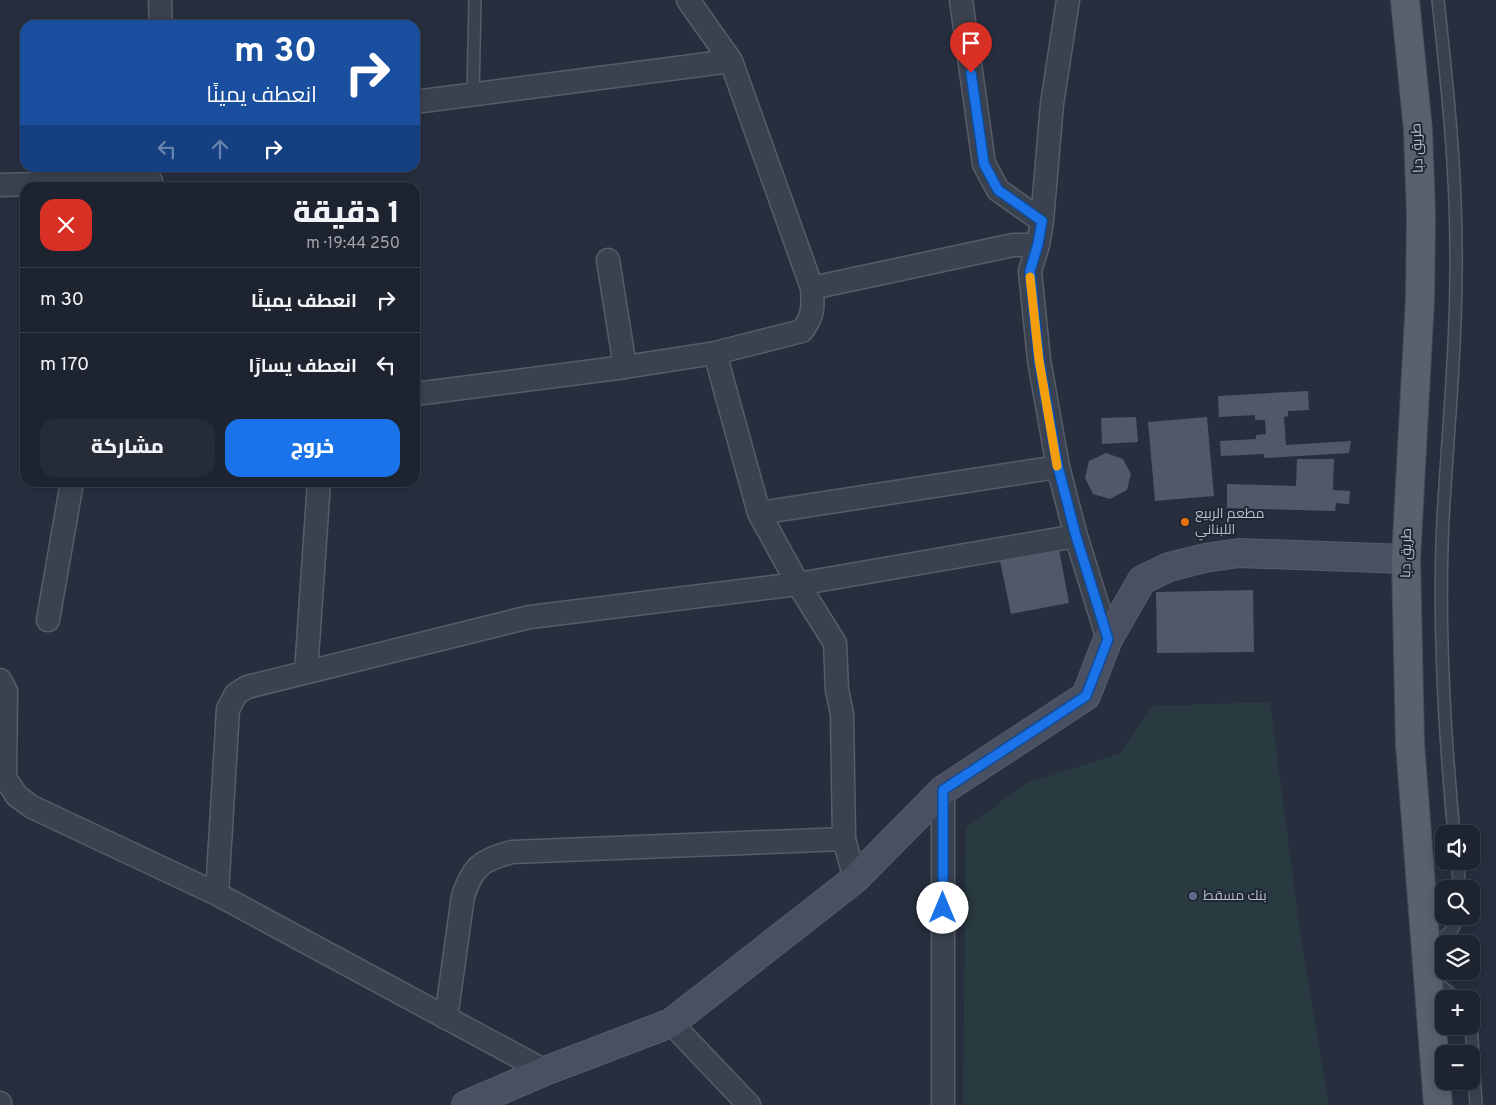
<!DOCTYPE html>
<html lang="ar">
<meta charset="utf-8">
<style>
:root{--surface:#1d232f;--page:#252b37;--text:#f1f3f6;--muted:#a0a4aa;--line:#3b404b;--accent:#1a73e8}
body{margin:0;font-family:Overpass,Cairo,sans-serif;background:var(--page);color:var(--text);direction:rtl;height:100vh;display:flex;flex-direction:column;font-size:19px;white-space:nowrap}
*{box-sizing:border-box;margin:0}
p{font-size:16px;color:var(--muted)}
.icon{flex:none;width:28px;height:28px;fill:none;stroke:currentColor;stroke-width:2;stroke-linecap:round;stroke-linejoin:round}
.map{position:relative;flex:1;overflow:hidden;direction:ltr}
.details{position:absolute;left:20px;top:182px;width:400px;height:305px;display:flex;flex-direction:column;background:var(--surface);border-radius:15px;box-shadow:0 2px 12px #0003,0 0 0 1px var(--line);direction:rtl}
.details>*{flex:none}
.top-card{position:absolute;left:20px;top:20px;width:400px;height:152px;border-radius:15px;box-shadow:0 2px 12px #0003,0 0 0 1px var(--line);direction:rtl;background:#1a4fa0;color:#fff;overflow:hidden}
.buttons{position:absolute;left:1435px;top:825px;display:grid;gap:10px}
.buttons a{display:grid;place-items:center;width:45px;height:45px;border-radius:10px;background:var(--surface);box-shadow:0 2px 12px #0003,0 0 0 1px var(--line);font-size:25px}
.pin{position:absolute;display:grid;place-items:center;width:42px;height:42px;color:#fff;margin:-51px -21px;border-radius:50% 50% 50% 0;rotate:-45deg;box-shadow:0 0 5px #0007}
.pin .icon{rotate:45deg}
.me{position:absolute;width:55px;margin:-28px;rotate:0deg;stroke-linejoin:round;filter:drop-shadow(0 0 4px #0008)}
.turn{display:flex;align-items:center;gap:18px;height:105px;padding:0 20px;font-size:22px}
.turn .icon{width:65px;height:65px;stroke-width:2.5}
.turn b{display:block;font-size:35px;line-height:42px}
.lanes{display:flex;align-items:center;height:48px;padding:0 20px;background:#0003;justify-content:center;gap:25px;direction:ltr}
.lanes .off{opacity:.35}
.round{display:grid;place-items:center;flex:none;width:52px;height:52px;border-radius:15px;background:var(--page)}
.head{display:flex;align-items:center;justify-content:space-between;height:85px;padding:0 20px}
h1{font-size:30px;font-weight:800;line-height:38px}
.button{display:flex;gap:10px;margin-top:auto;padding:10px 20px}
.button a{flex:1;height:58px;border-radius:15px;background:var(--accent);color:#fff;font-size:20px;font-weight:800;line-height:58px;text-align:center}
.button a+a{background:var(--page);color:var(--text)}
ul{padding:0;list-style:none}
li{display:flex;align-items:center;gap:15px;height:65px;padding:0 20px;border-top:1px solid var(--line)}
li div{flex:1}
li b{display:block;font-size:19px}
li em{font-style:normal}
.map>svg:first-child{display:block}
.green{fill:#293b40}
.building{fill:#50586a}
.lines{fill:none;stroke-linecap:round;stroke-linejoin:round}
.lane-casing{stroke:#565d69;stroke-width:14}
.street-casing{stroke:#565d69;stroke-width:25}
.secondary-casing{stroke:#565d69;stroke-width:30}
.primary-casing{stroke:#444b58;stroke-width:30}
.lane{stroke:#3b424f;stroke-width:11}
.street{stroke:#3b424f;stroke-width:22}
.secondary{stroke:#495062;stroke-width:28}
.primary{stroke:#59616f;stroke-width:28}
.route-casing{stroke:#114b97;stroke-width:12}
.route{stroke:#1a73e8;stroke-width:9}
.slow{stroke:#f59e0b;stroke-width:9}
.food-dot{fill:#e8710a;stroke:#202734;stroke-width:2}
.service-dot{fill:#5c6f8a;stroke:#202734;stroke-width:2}
.labels{text-anchor:middle;dominant-baseline:central;stroke-width:4;stroke-linejoin:round;paint-order:stroke}
.street-label{font-size:14px;fill:#b7bdc9;stroke:#202734}
.poi-label{font-size:14px;fill:#b7bdc9;stroke:#202734;text-anchor:start}
</style>
<div class="map">
<svg width="1496" height="1105" viewBox="0 0 1496 1105">
<rect width="100%" height="100%" fill="#272f3f"/>
<path class="green" d="M1270,702L1302,947L1329,1105H963L966,827L1027,783L1119,754L1153,706Z"/>
<path class="building" d="M1308,391L1309,410L1288,411V416L1284,417L1286,445L1351,441L1349,453L1264,458V454L1221,456L1220,441L1256,439V435L1266,434L1265,420H1255V415L1219,417L1218,396Z
M1136,417L1138,442L1102,444L1101,418Z
M1207,417L1214,496L1155,501L1148,422Z
M1106,453L1123,459L1131,474L1127,490L1110,499L1093,494L1085,478L1089,461Z
M1297,459H1334L1333,490L1350,491L1349,504L1336,503L1335,511L1227,508V484L1296,486Z
M1059,549L1069,603L1011,614L1000,561Z
M1253,590L1254,652L1157,653L1156,592Z"/>
<g class="lines">
<g class="lane-casing">
<path id="lane" d="M1438,0C1447,83 1456,167 1456,251C1457,341 1448,430 1443,519C1438,624 1444,729 1454,834
M473,95L475,0
M1457,861L1460,889
M1428,951L1452,930L1459,916
M1432,979L1457,999
M1471,1024L1476,1105"/>
</g>
<g class="street-casing">
<path id="street" d="M160,0L161,25
M961,0L984,164L998,190L1042,221
M1068,0L1052,104L1042,221L1038,245L1030,271L1039,360L1058,467L1076,536L1108,639
M415,102L731,61
M0,185L151,181
M608,260L625,367
M812,288L1013,245H1038
M715,353L759,513L798,584L835,643L837,690L842,714L844,839L855,879
M415,394L625,367L715,353L802,331C814,315 813,307 812,288L731,61L688,0
M759,513L1058,467
M48,620L72,482
M306,672L319,482
M0,680L6,691L5,778L17,796L32,807L217,894L545,1071
M943,790V1105
M217,894L228,709L236,694L247,687L530,617L798,584L1076,536
M446,1018L463,896C473,866 482,860 512,852L844,839
M671,1023L749,1105
M0,1103V1105"/>
</g>
<g class="secondary-casing">
<path id="secondary" d="M466,1105L545,1071L671,1023L855,879L943,790L1086,696L1108,639L1142,580L1169,567L1205,558L1239,553L1406,559"/>
</g>
<g class="primary-casing">
<path id="primary" d="M1405,0L1418,130L1421,215L1420,299L1406,559L1410,744L1438,1105"/>
</g>
<use href="#lane" class="lane"/>
<use href="#street" class="street"/>
<use href="#secondary" class="secondary"/>
<use href="#primary" class="primary"/>
</g>
<g class="lines">
<g class="route-casing">
<path id="route" d="M943,908V790L1086,696L1108,639L1076,536L1058,467L1039,360L1030,271L1038,244L1042,221L998,190L984,164L971,73"/>
</g>
<use href="#route" class="route"/>
<path class="slow" d="M1030,277L1039,360L1057,466"/>
</g>
<circle class="food-dot" cx="1185" cy="522" r="5"/>
<circle class="service-dot" cx="1193" cy="896" r="5"/>
<g class="labels">
<g class="street-label">
<text transform="translate(1418 148) rotate(-93)">طريق دبا</text>
<text transform="translate(1407 553) rotate(-89)">طريق دبا</text>
</g>
<g class="poi-label">
<text x="1195" y="514">مطعم الربيع<tspan x="1195" dy="16">اللبناني</tspan></text>
<text x="1203" y="896">بنك مسقط</text>
</g>
</g>
</svg>
<div class="buttons">
<a><svg class="icon" aria-label="sound" viewBox="0 0 24 24"><path d="M4 9h4l5-4v14l-5-4H4zM17 9q2 3 0 6"/></svg></a>
<a><svg class="icon" aria-label="search" viewBox="0 0 24 24"><circle cx="10" cy="10" r="6"/><path d="M15 15l6 6"/></svg></a>
<a><svg class="icon" aria-label="layers" viewBox="0 0 24 24"><path d="M12 4l9 5-9 5-9-5zM3 14l9 5 9-5"/></svg></a>
<a>+</a>
<a>−</a>
</div>
<div class="pin" style="left:971px;top:73px;background:#d93025"><svg class="icon" aria-label="arrive" viewBox="0 0 24 24"><path d="M6 21V4h12l-3 4 3 4H6"/></svg></div>
<svg class="me" style="left:943px;top:908px" viewBox="-20 -20 40 40"><circle r="19" fill="#fff"/><path d="M0-13L10 11 0 6-10 11z" fill="#1a73e8"/></svg>
<div class="top-card">
<div class="turn"><svg class="icon" aria-label="right" viewBox="0 0 24 24"><path d="M7 20v-9h11M14 6l5 5-5 5"/></svg><div><b>30 m</b>انعطف يمينًا</div></div>
<div class="lanes"><svg class="icon off" aria-label="left" viewBox="0 0 24 24"><path d="M17 20v-9H6M10 6l-5 5 5 5"/></svg><svg class="icon off" aria-label="ahead" viewBox="0 0 24 24"><path d="M12 20V5M6 11l6-6 6 6"/></svg><svg class="icon" aria-label="right" viewBox="0 0 24 24"><path d="M7 20v-9h11M14 6l5 5-5 5"/></svg></div>
</div>
<section class="details">
<div class="head"><div><h1>1 دقيقة</h1><p>250 m · 19:44</p></div><a class="round" style="background:#d93025;color:#fff"><svg class="icon" aria-label="close" viewBox="0 0 24 24"><path d="M6 6l12 12M18 6L6 18"/></svg></a></div>
<ul>
<li><svg class="icon" aria-label="right" viewBox="0 0 24 24"><path d="M7 20v-9h11M14 6l5 5-5 5"/></svg><div><b>انعطف يمينًا</b></div><em>30 m</em></li>
<li><svg class="icon" aria-label="left" viewBox="0 0 24 24"><path d="M17 20v-9H6M10 6l-5 5 5 5"/></svg><div><b>انعطف يسارًا</b></div><em>170 m</em></li>
</ul>
<div class="button"><a>خروج</a><a>مشاركة</a></div>
</section>
</div>
